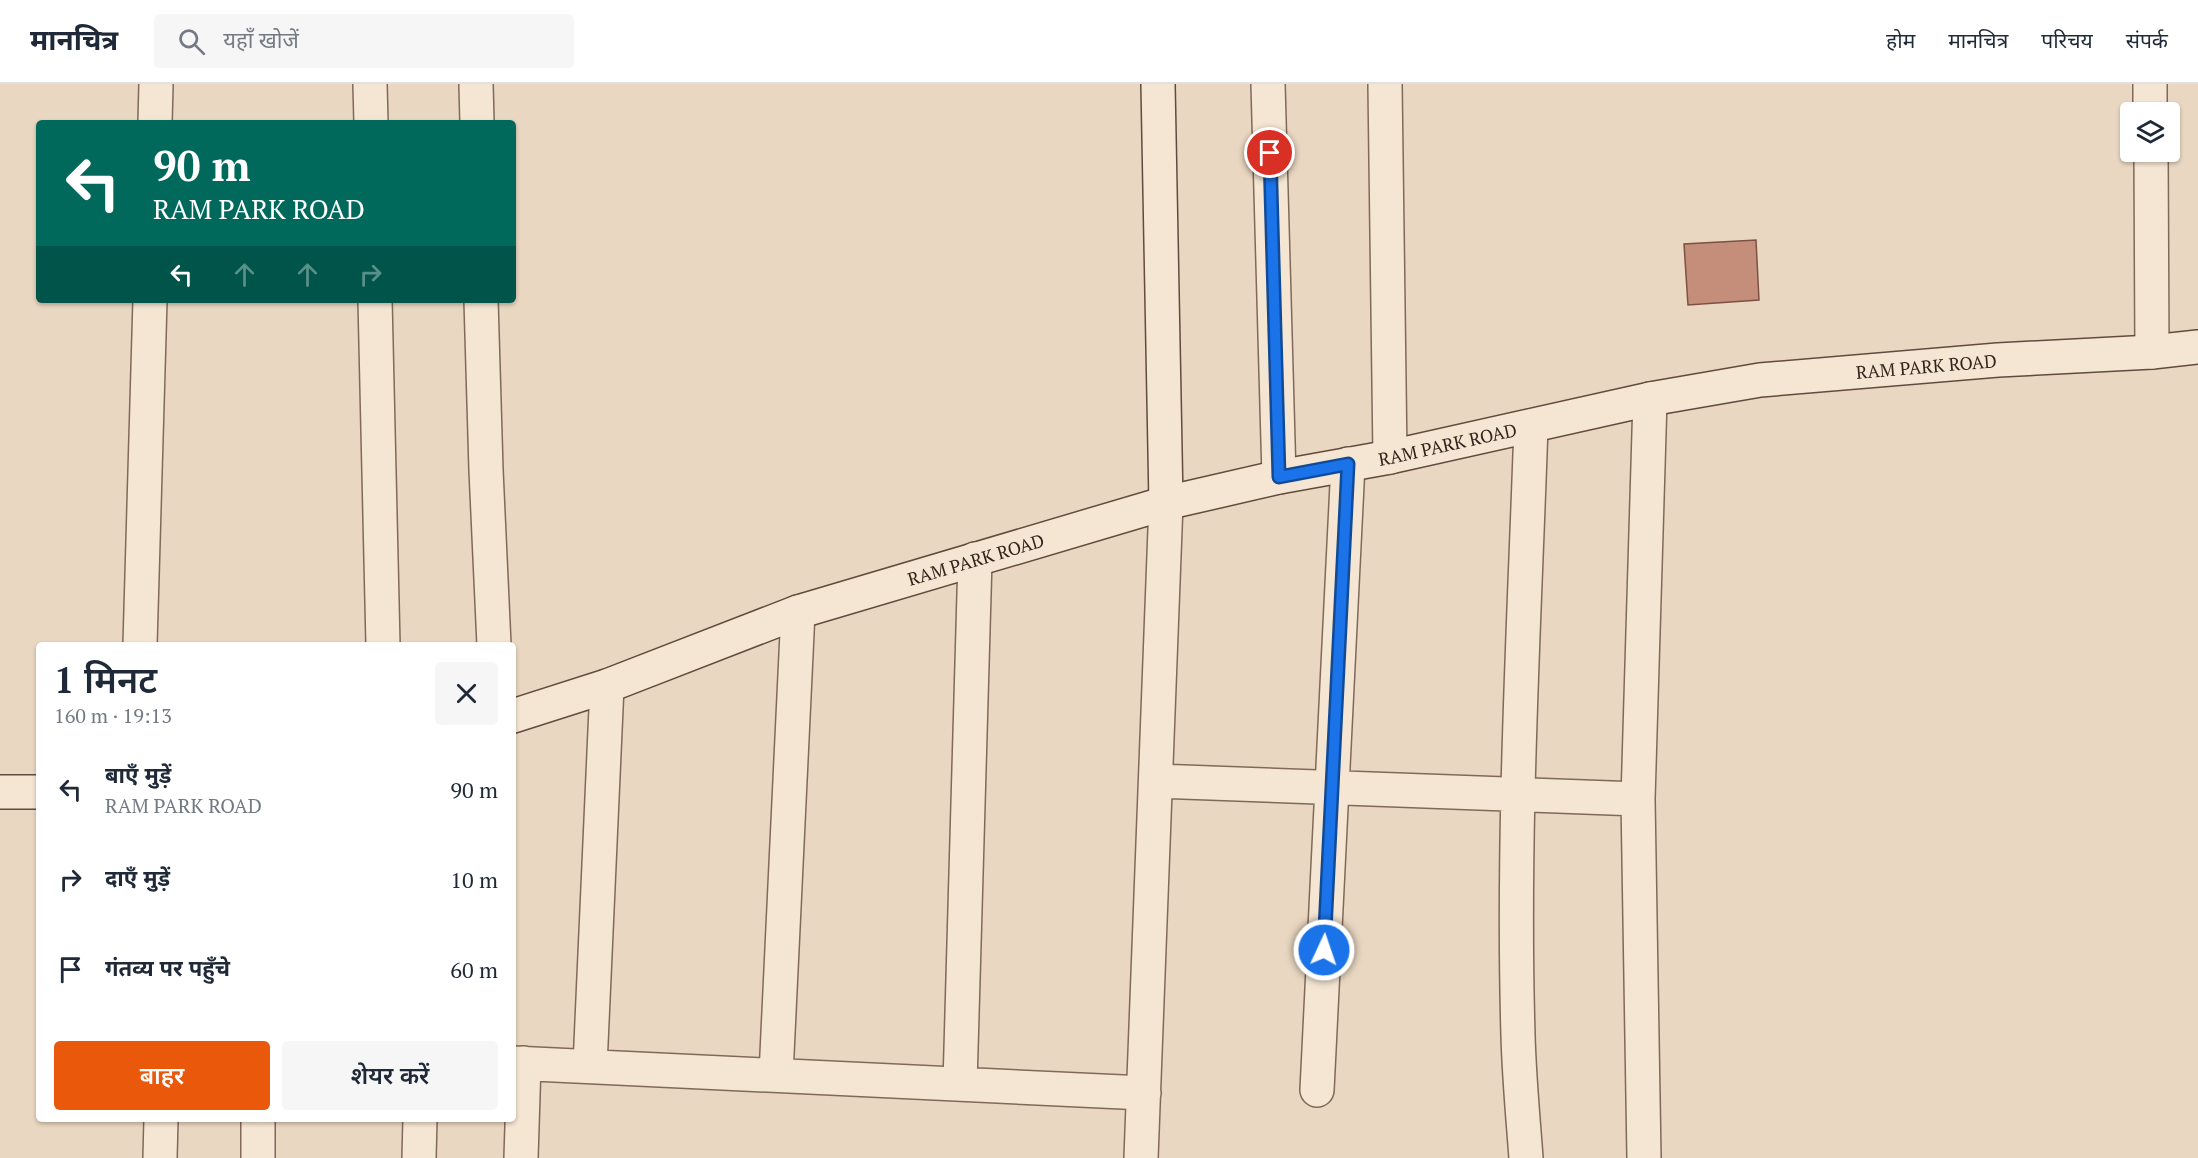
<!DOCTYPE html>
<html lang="hi">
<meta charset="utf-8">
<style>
:root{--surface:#fff;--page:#f6f6f7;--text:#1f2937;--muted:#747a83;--line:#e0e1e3;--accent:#ea580c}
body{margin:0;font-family:"PT Serif","Noto Sans Devanagari",serif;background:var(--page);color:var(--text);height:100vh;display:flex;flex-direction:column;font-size:22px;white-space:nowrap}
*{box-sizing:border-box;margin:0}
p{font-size:20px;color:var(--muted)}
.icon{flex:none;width:33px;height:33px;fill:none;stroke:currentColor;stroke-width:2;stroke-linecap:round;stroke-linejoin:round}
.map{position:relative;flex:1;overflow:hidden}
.sheet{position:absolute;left:36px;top:558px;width:480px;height:480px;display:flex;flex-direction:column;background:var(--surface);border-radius:6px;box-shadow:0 2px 4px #0004}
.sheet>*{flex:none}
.top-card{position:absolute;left:36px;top:36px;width:480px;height:183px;border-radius:6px;box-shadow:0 2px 4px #0004;background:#00695c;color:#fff;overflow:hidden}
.controls{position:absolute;left:2120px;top:18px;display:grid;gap:12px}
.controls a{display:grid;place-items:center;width:60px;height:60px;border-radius:6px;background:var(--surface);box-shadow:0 2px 4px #0004;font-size:30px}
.pin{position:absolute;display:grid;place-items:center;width:51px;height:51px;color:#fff;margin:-26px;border:3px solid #fff;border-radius:50%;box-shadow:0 2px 6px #0007}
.me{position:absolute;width:66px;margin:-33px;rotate:3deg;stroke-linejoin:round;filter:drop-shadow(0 0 4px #0008)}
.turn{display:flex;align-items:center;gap:21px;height:126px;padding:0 18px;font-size:27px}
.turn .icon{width:78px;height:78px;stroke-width:2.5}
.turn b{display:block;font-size:42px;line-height:51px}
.lanes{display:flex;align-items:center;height:57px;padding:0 18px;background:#0003;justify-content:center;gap:30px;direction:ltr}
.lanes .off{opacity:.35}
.round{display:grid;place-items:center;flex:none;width:63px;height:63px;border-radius:6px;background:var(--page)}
.overview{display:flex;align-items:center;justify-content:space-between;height:102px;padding:0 18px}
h1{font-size:36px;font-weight:600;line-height:45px}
.primary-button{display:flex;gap:12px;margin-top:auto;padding:12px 18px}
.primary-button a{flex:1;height:69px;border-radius:6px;background:var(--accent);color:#fff;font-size:24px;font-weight:600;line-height:69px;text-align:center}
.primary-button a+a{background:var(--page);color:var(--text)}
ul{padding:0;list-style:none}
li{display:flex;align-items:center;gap:18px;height:90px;padding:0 18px}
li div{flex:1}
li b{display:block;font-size:22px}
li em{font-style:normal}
header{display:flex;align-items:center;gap:36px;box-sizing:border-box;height:84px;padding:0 30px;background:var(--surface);border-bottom:2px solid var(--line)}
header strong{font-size:28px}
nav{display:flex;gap:33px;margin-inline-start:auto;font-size:21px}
.search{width:420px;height:54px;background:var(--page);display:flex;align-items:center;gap:15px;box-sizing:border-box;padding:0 21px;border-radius:6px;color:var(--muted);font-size:22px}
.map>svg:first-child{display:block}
.building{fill:#c48e7a;stroke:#7d5143;stroke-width:1.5}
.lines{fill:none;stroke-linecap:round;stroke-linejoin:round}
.street-casing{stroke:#81695a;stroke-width:36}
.secondary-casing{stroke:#624b3e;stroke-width:36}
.street{stroke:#f5e6d3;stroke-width:33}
.secondary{stroke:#f5e6d3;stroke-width:33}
.route-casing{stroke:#114b97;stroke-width:15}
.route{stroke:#1a73e8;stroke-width:10}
.labels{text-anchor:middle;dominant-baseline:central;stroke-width:5;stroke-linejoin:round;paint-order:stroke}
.street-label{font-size:18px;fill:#32241d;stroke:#f1e3d0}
</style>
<header>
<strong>मानचित्र</strong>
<div class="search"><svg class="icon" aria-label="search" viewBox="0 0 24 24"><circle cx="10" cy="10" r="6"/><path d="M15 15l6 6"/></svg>यहाँ खोजें</div>
<nav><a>होम</a><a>मानचित्र</a><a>परिचय</a><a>संपर्क</a></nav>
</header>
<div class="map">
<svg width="2198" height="1074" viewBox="0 0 2198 1074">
<rect width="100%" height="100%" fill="#e9d7c1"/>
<path class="building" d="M1756,156L1759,216L1688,221L1684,160Z"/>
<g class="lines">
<g class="street-casing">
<path id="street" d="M370,0L371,39
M476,0L477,39
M1268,0L1279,393
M1385,0L1390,373
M2150,0V28
M155,39L156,0
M2151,68L2152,268
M375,216L383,561
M481,216L486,386L494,561
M140,561L150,216
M1156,697L1638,715
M513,979L1144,1009
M590,982L607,602
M776,991L798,528
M960,1000L975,475
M1317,1006L1348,380
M160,1074L161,1035
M258,1074V1035
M419,1074L420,1035
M521,1074L524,979
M1141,1074L1166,419
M1526,1074C1523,1033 1519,992 1518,951C1512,749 1524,545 1531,342
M1644,1074L1638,715L1650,315"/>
</g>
<g class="secondary-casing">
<g id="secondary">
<path d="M1158,0L1166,419"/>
<path id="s1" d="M513,632L607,602L798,528L1166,419L1279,393L1390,373L1650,315L1760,296L1998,276L2152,268L2198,263"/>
<path d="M0,708H39"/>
</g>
</g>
<use href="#street" class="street"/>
<use href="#secondary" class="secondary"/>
</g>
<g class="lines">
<g class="route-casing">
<path id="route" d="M1270,69L1279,393L1348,380L1324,866"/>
</g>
<use href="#route" class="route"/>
</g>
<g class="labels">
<g class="street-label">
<text stroke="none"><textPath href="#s1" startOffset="1461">RAM PARK ROAD</textPath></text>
<text stroke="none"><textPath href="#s1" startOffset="975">RAM PARK ROAD</textPath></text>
<text stroke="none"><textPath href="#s1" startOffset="489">RAM PARK ROAD</textPath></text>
</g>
</g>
</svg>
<div class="controls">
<a><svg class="icon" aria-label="layers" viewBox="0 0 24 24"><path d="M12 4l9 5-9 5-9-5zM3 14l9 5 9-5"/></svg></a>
</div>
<div class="pin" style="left:1270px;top:69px;background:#d93025"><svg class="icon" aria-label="arrive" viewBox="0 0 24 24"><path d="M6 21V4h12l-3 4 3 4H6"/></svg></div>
<svg class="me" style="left:1324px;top:866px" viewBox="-20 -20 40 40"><circle r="17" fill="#1a73e8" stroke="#fff" stroke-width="3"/><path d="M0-11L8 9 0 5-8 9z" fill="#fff"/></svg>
<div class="top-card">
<div class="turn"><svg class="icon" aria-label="left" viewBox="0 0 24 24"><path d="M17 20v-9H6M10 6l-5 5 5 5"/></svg><div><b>90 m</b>RAM PARK ROAD</div></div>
<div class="lanes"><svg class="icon" aria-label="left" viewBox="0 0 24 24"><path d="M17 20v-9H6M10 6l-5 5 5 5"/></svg><svg class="icon off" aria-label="ahead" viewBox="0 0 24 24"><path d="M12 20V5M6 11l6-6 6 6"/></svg><svg class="icon off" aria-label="ahead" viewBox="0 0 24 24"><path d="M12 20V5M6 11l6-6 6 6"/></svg><svg class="icon off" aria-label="right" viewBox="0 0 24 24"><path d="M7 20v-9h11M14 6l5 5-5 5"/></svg></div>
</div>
<section class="sheet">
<div class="overview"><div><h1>1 मिनट</h1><p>160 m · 19:13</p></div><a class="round"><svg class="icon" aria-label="close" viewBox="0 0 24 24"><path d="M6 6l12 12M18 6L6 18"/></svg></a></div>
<ul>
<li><svg class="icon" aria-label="left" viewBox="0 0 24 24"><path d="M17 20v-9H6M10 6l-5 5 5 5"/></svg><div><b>बाएँ मुड़ें</b><p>RAM PARK ROAD</p></div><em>90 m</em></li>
<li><svg class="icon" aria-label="right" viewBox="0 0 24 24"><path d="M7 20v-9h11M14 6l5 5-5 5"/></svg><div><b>दाएँ मुड़ें</b></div><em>10 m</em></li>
<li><svg class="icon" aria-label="arrive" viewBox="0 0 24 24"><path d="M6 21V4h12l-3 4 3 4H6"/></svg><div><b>गंतव्य पर पहुँचे</b></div><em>60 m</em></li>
</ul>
<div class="primary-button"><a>बाहर</a><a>शेयर करें</a></div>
</section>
</div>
